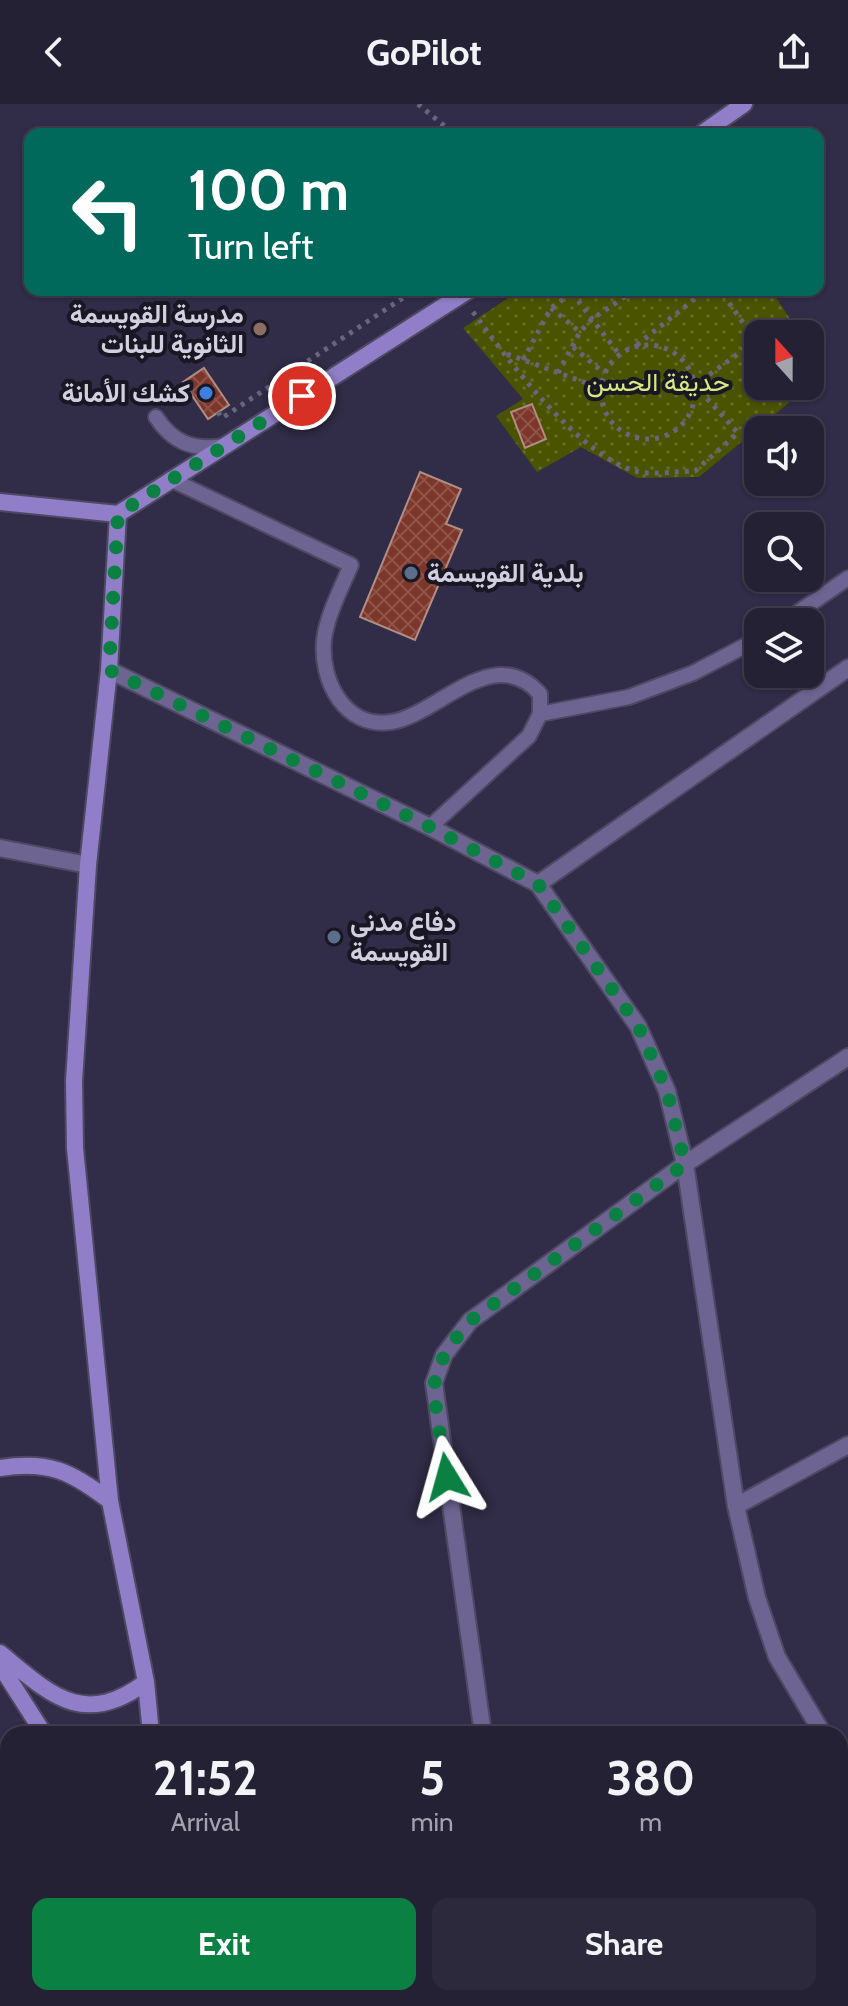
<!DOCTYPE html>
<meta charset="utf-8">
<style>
:root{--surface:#252135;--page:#2d293d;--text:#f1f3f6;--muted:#a3a3ad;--line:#423e50;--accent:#0b8043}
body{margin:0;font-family:Cabin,Vazirmatn,sans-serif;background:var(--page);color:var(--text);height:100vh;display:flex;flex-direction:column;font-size:30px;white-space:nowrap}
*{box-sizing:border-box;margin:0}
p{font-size:26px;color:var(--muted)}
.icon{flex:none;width:44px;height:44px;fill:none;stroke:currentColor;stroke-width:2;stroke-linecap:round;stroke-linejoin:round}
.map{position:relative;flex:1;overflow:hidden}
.details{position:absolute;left:0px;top:1622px;width:848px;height:280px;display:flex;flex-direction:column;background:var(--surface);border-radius:24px 24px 0 0;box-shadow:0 2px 6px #0004,0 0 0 2px var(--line)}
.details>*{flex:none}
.top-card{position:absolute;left:24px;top:24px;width:800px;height:168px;border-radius:16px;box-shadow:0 2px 6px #0004,0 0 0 2px var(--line);background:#00695c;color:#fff;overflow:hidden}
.needle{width:52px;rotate:339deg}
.fabs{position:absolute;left:744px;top:216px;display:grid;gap:16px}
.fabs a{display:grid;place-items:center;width:80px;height:80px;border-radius:16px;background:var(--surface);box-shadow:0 2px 6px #0004,0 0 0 2px var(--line);font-size:40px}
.pin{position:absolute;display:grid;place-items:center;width:68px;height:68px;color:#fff;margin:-34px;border:4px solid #fff;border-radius:50%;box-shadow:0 2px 8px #0007}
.me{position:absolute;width:88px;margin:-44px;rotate:352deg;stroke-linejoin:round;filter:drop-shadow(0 0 6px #0008)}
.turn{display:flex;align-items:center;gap:28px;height:168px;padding:0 32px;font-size:36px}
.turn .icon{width:104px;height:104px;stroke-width:2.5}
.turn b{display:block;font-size:56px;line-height:68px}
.eta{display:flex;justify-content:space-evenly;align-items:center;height:136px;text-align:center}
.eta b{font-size:48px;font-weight:800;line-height:56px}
.cta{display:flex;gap:16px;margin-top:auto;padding:16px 32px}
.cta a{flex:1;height:92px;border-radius:16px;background:var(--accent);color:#fff;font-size:32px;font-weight:800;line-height:92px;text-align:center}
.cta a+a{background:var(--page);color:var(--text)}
header{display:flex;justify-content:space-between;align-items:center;height:104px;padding:0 32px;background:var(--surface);font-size:36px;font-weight:800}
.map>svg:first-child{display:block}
.grass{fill:url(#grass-dots)}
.building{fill:url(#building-cross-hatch);stroke:#b18d85;stroke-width:2}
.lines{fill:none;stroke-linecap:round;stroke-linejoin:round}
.lane-casing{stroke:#4e4963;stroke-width:18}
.street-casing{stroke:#4e4963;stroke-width:20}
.secondary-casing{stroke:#4e4963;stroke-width:20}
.path{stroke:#69657c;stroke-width:5;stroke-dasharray:4 6;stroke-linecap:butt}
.lane{stroke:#6e6492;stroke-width:14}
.street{stroke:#6e6492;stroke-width:16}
.secondary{stroke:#907fc8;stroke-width:16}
.route{stroke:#0b8043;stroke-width:14;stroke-dasharray:0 25.2}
.education-dot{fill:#8d6e63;stroke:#191723;stroke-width:3}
.shop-dot{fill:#3f7fe0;stroke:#191723;stroke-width:3}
.service-dot{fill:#5c6f8a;stroke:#191723;stroke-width:3}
.labels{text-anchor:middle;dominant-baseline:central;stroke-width:8;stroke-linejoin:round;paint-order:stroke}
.poi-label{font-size:26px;font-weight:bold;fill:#d1cfe0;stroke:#191723;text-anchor:end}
.park-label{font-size:26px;fill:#d6e881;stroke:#191723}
</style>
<header><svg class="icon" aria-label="back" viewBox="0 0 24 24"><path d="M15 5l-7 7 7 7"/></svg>GoPilot<svg class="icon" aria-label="share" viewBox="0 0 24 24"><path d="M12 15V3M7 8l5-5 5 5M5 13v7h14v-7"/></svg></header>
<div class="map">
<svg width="848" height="1902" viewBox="0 0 848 1902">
<defs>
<pattern id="grass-dots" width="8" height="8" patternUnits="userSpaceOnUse" patternTransform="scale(2)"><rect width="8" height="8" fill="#4a5300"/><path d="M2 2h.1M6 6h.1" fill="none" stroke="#636b25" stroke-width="1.8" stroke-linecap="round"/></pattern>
<pattern id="building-cross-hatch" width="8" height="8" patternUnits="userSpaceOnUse" patternTransform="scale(2)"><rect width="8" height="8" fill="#7d372a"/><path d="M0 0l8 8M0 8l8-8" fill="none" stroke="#8e5349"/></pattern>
</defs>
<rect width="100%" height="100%" fill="#312c47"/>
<path class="grass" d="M520,186H771L800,230H758V282L808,283L699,373L637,374L581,343L537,368L496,312L523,295L463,224Z"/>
<path class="building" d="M204,264L229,301L208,315L183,278Z
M532,300L546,335L525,344L511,308Z
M420,368L461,385L446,420L462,426L415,536L360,513Z"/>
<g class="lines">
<g class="lane-casing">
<path id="lane" d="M156,313C172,338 193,347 223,342
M170,375L351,461C341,485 327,511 324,536C320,577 345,625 391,618C438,611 493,537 540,590V610L529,632L430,723
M784,518L848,474
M540,610L629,593L693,569L758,535"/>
</g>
<g class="street-casing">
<path id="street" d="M109,566L430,723L538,780L638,922L667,987L685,1060L736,1402L757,1494L777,1553L823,1630
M0,744L88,761
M538,780L848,564
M736,1402L848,1341
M483,1630L434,1279L444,1251L470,1217L685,1060L848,953
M840,1653L848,1664
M0,1876H8
M537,1894L541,1902"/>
</g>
<g class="secondary-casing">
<path id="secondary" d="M701,30L744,0
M0,398L118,410
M118,410L109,566L88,761L74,977L75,1044L110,1397L146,1578L151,1630
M118,410L469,186
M0,1364C49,1356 72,1368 110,1397
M0,1549C50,1590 83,1625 146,1578
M0,1561L44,1630
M122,1894V1902
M229,1894L233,1902
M152,1902V1894"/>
</g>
<path class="path" d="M418,0L454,30
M572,189L619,250
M551,204L580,228
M473,208C507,255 582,356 639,368C656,371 677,367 695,367L738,329L695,281L756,237L720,186
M601 288a47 47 0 1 1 94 0a47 47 0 1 1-94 0Z
M637,241L706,186
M573,243L604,269
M507,250L600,284
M523,256L551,204L576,186
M558,269L580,228L592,215L635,186
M218,308L222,314L415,186"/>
<use href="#lane" class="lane"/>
<use href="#street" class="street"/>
<use href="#secondary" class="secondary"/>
</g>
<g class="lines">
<path class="route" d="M302,292L118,410L109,566L430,723L538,780L638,922L667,987L685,1060L470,1217C455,1235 439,1254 435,1277C432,1295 444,1352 447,1373"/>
</g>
<circle class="education-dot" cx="260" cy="225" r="8"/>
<circle class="shop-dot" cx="206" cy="289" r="8"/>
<g class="service-dot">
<circle cx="411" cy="469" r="8"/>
<circle cx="334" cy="833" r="8"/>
</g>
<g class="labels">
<g class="poi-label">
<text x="244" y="210">مدرسة القويسمة<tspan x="244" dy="30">الثانوية للبنات</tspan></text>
<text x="190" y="289">كشك الأمانة</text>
<text x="427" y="469" text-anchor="start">بلدية القويسمة</text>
<text x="350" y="818" text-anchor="start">دفاع مدني<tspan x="350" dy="30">القويسمة</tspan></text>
</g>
<g class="park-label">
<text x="658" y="278">حديقة الحسن</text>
</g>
</g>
</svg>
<div class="fabs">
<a><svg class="needle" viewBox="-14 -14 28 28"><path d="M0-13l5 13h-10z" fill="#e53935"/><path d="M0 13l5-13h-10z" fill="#a3a3ad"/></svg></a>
<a><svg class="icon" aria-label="sound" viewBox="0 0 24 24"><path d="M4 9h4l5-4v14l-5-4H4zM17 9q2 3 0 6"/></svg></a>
<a><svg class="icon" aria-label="search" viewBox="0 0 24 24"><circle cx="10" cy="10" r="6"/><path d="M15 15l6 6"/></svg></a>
<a><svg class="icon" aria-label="layers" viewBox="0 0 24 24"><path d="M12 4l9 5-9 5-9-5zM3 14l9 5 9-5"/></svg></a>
</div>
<div class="pin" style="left:302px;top:292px;background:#d93025"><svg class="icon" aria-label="arrive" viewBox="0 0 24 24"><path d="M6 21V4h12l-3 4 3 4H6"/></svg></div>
<svg class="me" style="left:447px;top:1373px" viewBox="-20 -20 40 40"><path d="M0-17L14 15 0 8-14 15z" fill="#0b8043" stroke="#fff" stroke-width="4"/></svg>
<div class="top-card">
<div class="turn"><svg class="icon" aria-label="left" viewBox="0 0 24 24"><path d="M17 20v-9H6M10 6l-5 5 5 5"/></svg><div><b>100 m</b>Turn left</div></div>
</div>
<section class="details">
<div class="eta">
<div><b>21:52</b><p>Arrival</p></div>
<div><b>5</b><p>min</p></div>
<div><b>380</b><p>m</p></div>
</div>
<div class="cta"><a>Exit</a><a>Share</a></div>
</section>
</div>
